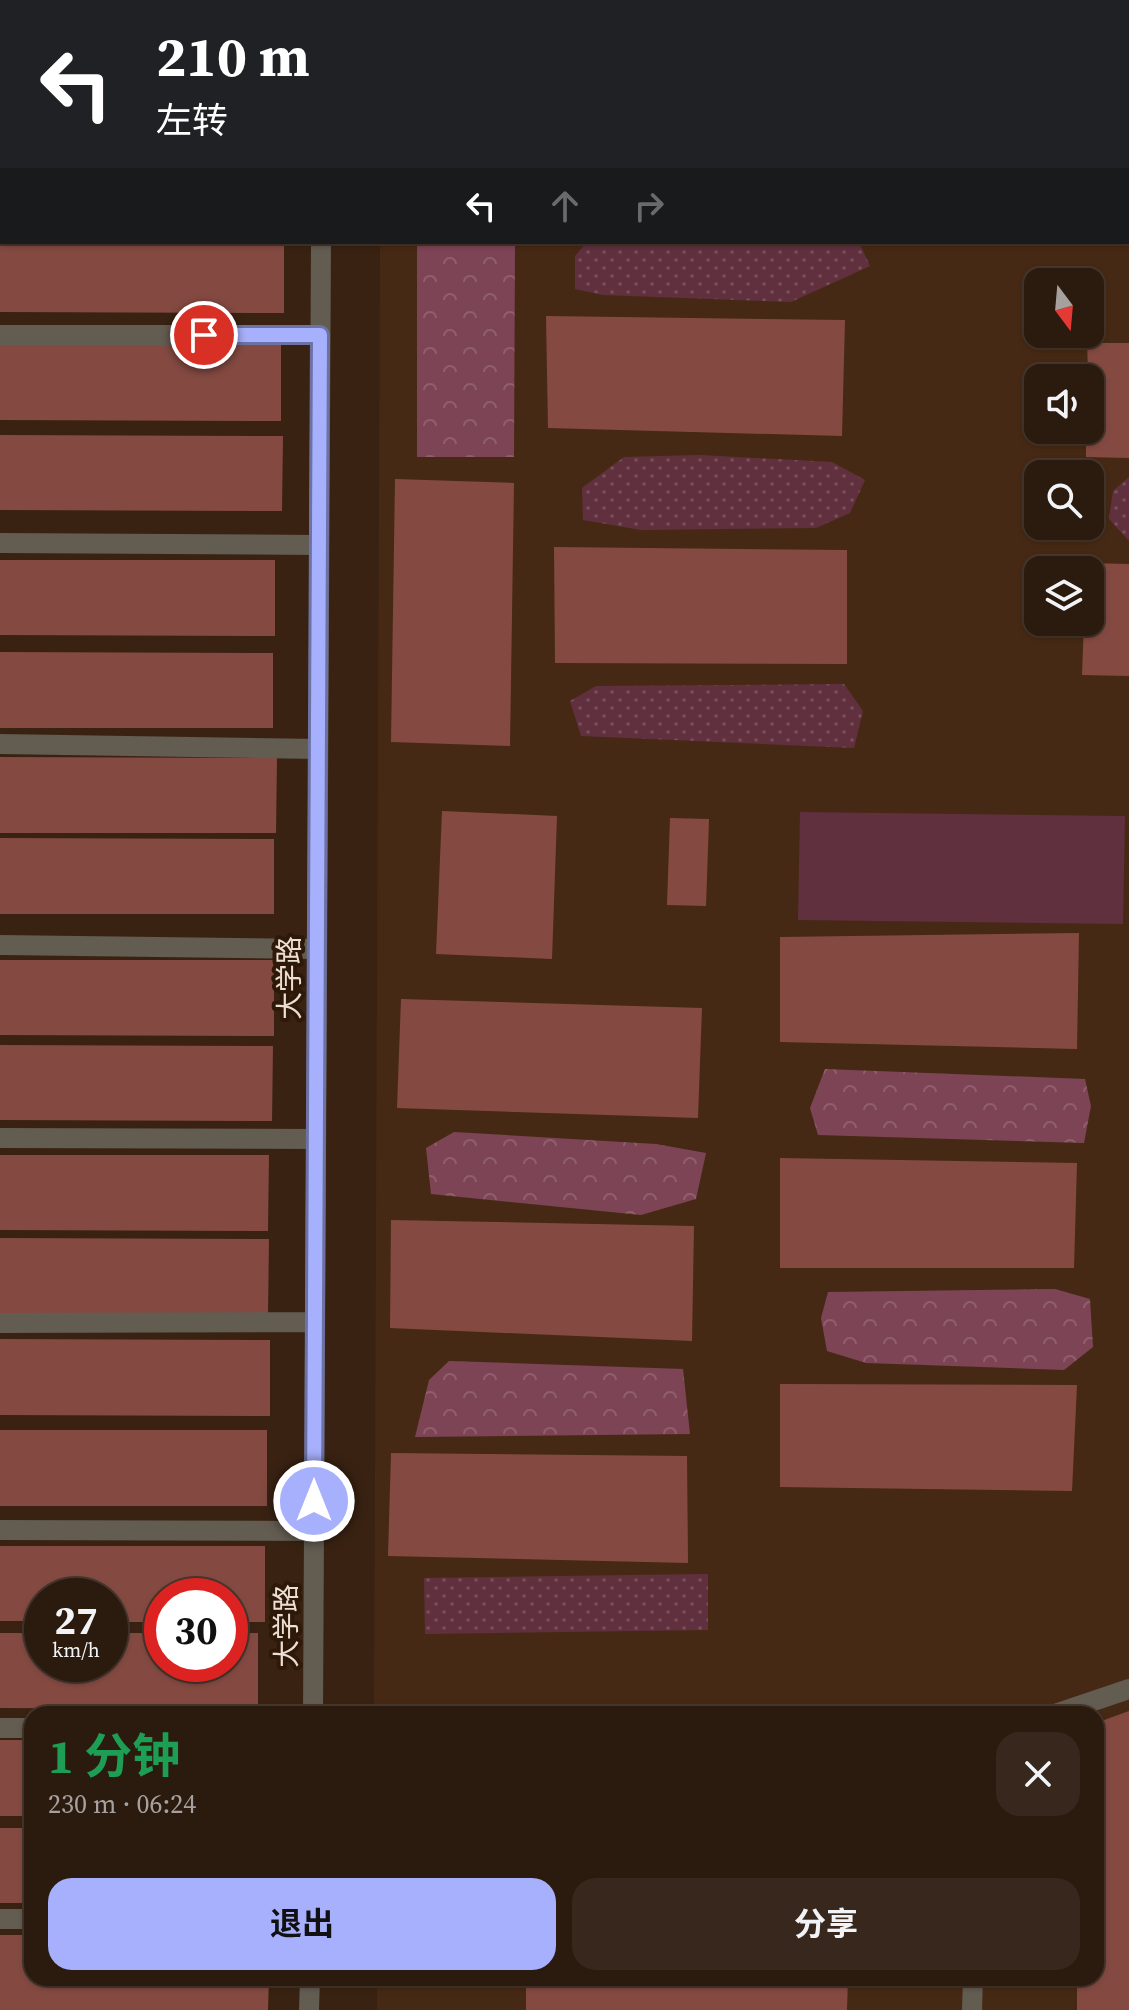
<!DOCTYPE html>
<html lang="zh">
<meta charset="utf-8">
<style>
:root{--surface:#2b1a0e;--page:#37271c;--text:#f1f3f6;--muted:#a6a19e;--line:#47382e;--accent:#a7b0fc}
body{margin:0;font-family:"Source Serif 4","Noto Sans SC",serif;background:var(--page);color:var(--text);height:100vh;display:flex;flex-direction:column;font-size:30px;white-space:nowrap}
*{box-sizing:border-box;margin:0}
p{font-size:26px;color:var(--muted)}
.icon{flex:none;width:44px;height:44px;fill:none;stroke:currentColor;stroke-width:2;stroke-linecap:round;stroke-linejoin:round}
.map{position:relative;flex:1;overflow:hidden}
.details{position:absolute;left:24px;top:1706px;width:1080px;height:280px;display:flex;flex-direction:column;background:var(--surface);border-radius:24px;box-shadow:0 2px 6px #0004,0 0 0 2px var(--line)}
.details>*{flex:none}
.banner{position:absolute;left:0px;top:0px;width:1130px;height:244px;box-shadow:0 2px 6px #0004,0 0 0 2px var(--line);background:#202124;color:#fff;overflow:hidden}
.needle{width:52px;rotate:164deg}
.buttons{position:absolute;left:1024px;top:268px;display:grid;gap:16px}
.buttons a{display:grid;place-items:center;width:80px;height:80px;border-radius:16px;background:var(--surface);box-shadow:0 2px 6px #0004,0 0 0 2px var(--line);font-size:40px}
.speed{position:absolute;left:24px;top:1578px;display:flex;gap:16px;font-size:40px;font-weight:700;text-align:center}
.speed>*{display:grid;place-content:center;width:104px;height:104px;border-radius:50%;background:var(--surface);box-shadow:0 2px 6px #0004,0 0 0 2px var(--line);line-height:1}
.speed small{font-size:20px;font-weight:400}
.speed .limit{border:12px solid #d22;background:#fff;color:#111}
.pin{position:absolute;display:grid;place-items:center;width:68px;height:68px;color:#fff;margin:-34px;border:4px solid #fff;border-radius:50%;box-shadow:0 2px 8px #0007}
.me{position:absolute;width:88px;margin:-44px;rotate:0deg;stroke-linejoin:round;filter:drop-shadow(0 0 6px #0008)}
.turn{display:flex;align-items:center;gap:28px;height:168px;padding:0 24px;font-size:36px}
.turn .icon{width:104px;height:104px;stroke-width:2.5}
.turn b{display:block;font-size:56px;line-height:68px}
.lanes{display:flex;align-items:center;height:76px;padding:0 24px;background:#0003;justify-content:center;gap:40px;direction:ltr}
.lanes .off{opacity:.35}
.round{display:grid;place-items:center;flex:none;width:84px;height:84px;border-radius:24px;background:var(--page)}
.summary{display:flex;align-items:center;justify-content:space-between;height:136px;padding:0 24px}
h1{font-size:48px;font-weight:700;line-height:60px;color:#1e9e55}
.button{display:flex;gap:16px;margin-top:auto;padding:16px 24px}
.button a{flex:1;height:92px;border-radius:24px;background:var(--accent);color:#111;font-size:32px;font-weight:700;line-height:92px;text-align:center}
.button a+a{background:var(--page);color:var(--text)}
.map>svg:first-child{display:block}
.built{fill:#462914;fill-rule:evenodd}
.grass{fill:url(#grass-dots)}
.forest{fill:url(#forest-crowns)}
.pitch{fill:#60303f}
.building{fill:#844a42}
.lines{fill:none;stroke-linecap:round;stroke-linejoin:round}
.minor{stroke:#625c51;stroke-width:20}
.route-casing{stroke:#6d72a4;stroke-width:20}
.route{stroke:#a7b0fc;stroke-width:14}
.labels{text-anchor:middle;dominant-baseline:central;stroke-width:8;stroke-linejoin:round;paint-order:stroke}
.street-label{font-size:28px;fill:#edded3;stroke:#2e1908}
</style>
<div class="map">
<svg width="1129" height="2010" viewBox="0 0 1129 2010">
<defs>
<pattern id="grass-dots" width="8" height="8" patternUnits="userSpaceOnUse" patternTransform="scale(2)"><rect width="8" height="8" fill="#60303f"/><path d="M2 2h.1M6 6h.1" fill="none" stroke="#774e5a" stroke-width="1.8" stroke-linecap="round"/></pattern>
<pattern id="forest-crowns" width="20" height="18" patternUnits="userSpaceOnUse" patternTransform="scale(2)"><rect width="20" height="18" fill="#7d4456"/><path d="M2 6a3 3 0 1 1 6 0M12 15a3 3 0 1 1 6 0" fill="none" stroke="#905f6d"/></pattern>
</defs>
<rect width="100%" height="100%" fill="#392212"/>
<path class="built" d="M381,0H1129V2010H377V1978H1096V1714H374L380,242H1128V2ZM1038,282H1090V334H1038ZM1038,378H1090V430H1038ZM1038,474H1090V526H1038ZM1038,570H1090V622H1038Z"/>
<path class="grass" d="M777,0H1129V71L1128,2H767Z
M587,242H859L870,266L791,302L603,295L575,289V256Z
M700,455L832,462L865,480L850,513L816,528L641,530L583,520L582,488L624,457Z
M1129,477V541L1109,519L1113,491Z
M844,684L863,711L854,748L581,736L570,701L596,686Z
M708,1574V1630L425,1634L424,1578Z"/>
<path class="forest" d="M417,242H515L514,457H417Z
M825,1069L1085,1079L1091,1106L1084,1143L818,1135L810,1108Z
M454,1132L656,1144L706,1153L696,1199L641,1215L431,1194L426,1148Z
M1055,1289L1090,1299L1093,1347L1064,1370L866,1363L827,1351L821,1318L828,1292Z
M449,1361L683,1369L690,1434L415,1437L429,1380Z"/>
<path class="pitch" d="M800,812L1125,816L1123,924L798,920Z"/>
<path class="building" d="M0,242H284V313L0,312Z
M546,316L845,320L842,436L548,428Z
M1087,343H1129V458L1086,457V430H1090Z
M0,345H281V421L0,420Z
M0,435L283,436L282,511L0,510Z
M395,479L514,483L510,746L391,742Z
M554,547L847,550V664L555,663Z
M0,560H275V636L0,635Z
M1085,563L1129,564V676L1082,675L1084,622H1090V570H1085Z
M0,652L273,653V728H0Z
M0,757L277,758L276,833H0Z
M442,811L557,816L552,959L436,954Z
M670,818L709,819L706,906L667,905Z
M0,838L274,839V914H0Z
M1079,933L1077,1049L780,1042V937Z
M0,960H274V1036L0,1035Z
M401,999L702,1008L698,1118L397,1108Z
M0,1045L273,1046L272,1121L0,1120Z
M0,1155H269L268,1231L0,1230Z
M780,1158L1077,1163L1074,1268H780Z
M391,1220L694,1226L692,1341L390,1328Z
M0,1238L269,1239L268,1315L0,1314Z
M0,1339L270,1340V1416L0,1415Z
M780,1384L1077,1385L1072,1491L780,1487Z
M0,1430H267V1506H0Z
M391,1453L687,1456L688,1563L388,1556Z
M0,1546H265V1622H230V1596H162V1622H110V1596H42V1621H0Z
M0,1633H42V1664H110V1633H162V1664H230V1633H258V1709L0,1708Z
M1129,1711V2010H1077V1978H1096V1723Z
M0,1740H32V1816H0Z
M0,1828H32V1903H0Z
M0,1935H32V1978H269L268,2010H0Z
M526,1978H848L847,2010H526Z"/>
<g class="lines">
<path class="minor" d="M322,2V0
M0,136H2
M0,335H320
M0,543L319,545
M0,744L318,749
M0,945L317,949
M0,1138L316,1139
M0,1323L315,1322
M0,1530L314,1531
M313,1714L321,242
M1055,1714L1129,1689
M0,1728H32
M0,1919H32
M309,2010L310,1978
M972,2010L973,1978"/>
</g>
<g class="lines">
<g class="route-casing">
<path id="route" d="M204,335H320L314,1501"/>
</g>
<use href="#route" class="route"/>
</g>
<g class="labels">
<g class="street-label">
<text transform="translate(289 978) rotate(-90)">大学路</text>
<text transform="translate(286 1626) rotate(-90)">大学路</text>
</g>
</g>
</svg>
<div class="buttons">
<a><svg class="needle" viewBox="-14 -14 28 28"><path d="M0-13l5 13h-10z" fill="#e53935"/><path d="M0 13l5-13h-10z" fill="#a6a19e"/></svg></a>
<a><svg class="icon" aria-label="sound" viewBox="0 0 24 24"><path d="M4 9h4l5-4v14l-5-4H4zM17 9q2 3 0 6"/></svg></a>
<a><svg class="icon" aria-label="search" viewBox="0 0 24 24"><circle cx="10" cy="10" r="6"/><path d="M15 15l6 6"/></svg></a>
<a><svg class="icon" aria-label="layers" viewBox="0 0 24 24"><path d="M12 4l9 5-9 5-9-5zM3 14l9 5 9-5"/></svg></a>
</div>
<div class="speed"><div>27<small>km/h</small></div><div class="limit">30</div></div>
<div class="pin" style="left:204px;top:335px;background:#d93025"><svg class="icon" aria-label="arrive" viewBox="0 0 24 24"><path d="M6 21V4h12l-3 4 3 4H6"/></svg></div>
<svg class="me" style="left:314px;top:1501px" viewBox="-20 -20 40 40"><circle r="17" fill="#a7b0fc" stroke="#fff" stroke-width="3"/><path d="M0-11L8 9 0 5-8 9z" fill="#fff"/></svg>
<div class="banner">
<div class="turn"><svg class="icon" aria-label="left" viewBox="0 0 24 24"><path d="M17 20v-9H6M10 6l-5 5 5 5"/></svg><div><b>210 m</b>左转</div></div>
<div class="lanes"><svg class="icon" aria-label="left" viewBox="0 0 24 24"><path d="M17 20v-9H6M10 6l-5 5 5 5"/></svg><svg class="icon off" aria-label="ahead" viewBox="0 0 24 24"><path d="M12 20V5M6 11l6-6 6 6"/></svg><svg class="icon off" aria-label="right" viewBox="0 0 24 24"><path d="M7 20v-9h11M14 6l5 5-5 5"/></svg></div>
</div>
<section class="details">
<div class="summary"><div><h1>1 分钟</h1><p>230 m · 06:24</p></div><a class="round"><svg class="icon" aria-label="close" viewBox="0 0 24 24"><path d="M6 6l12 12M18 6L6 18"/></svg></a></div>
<div class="button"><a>退出</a><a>分享</a></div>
</section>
</div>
